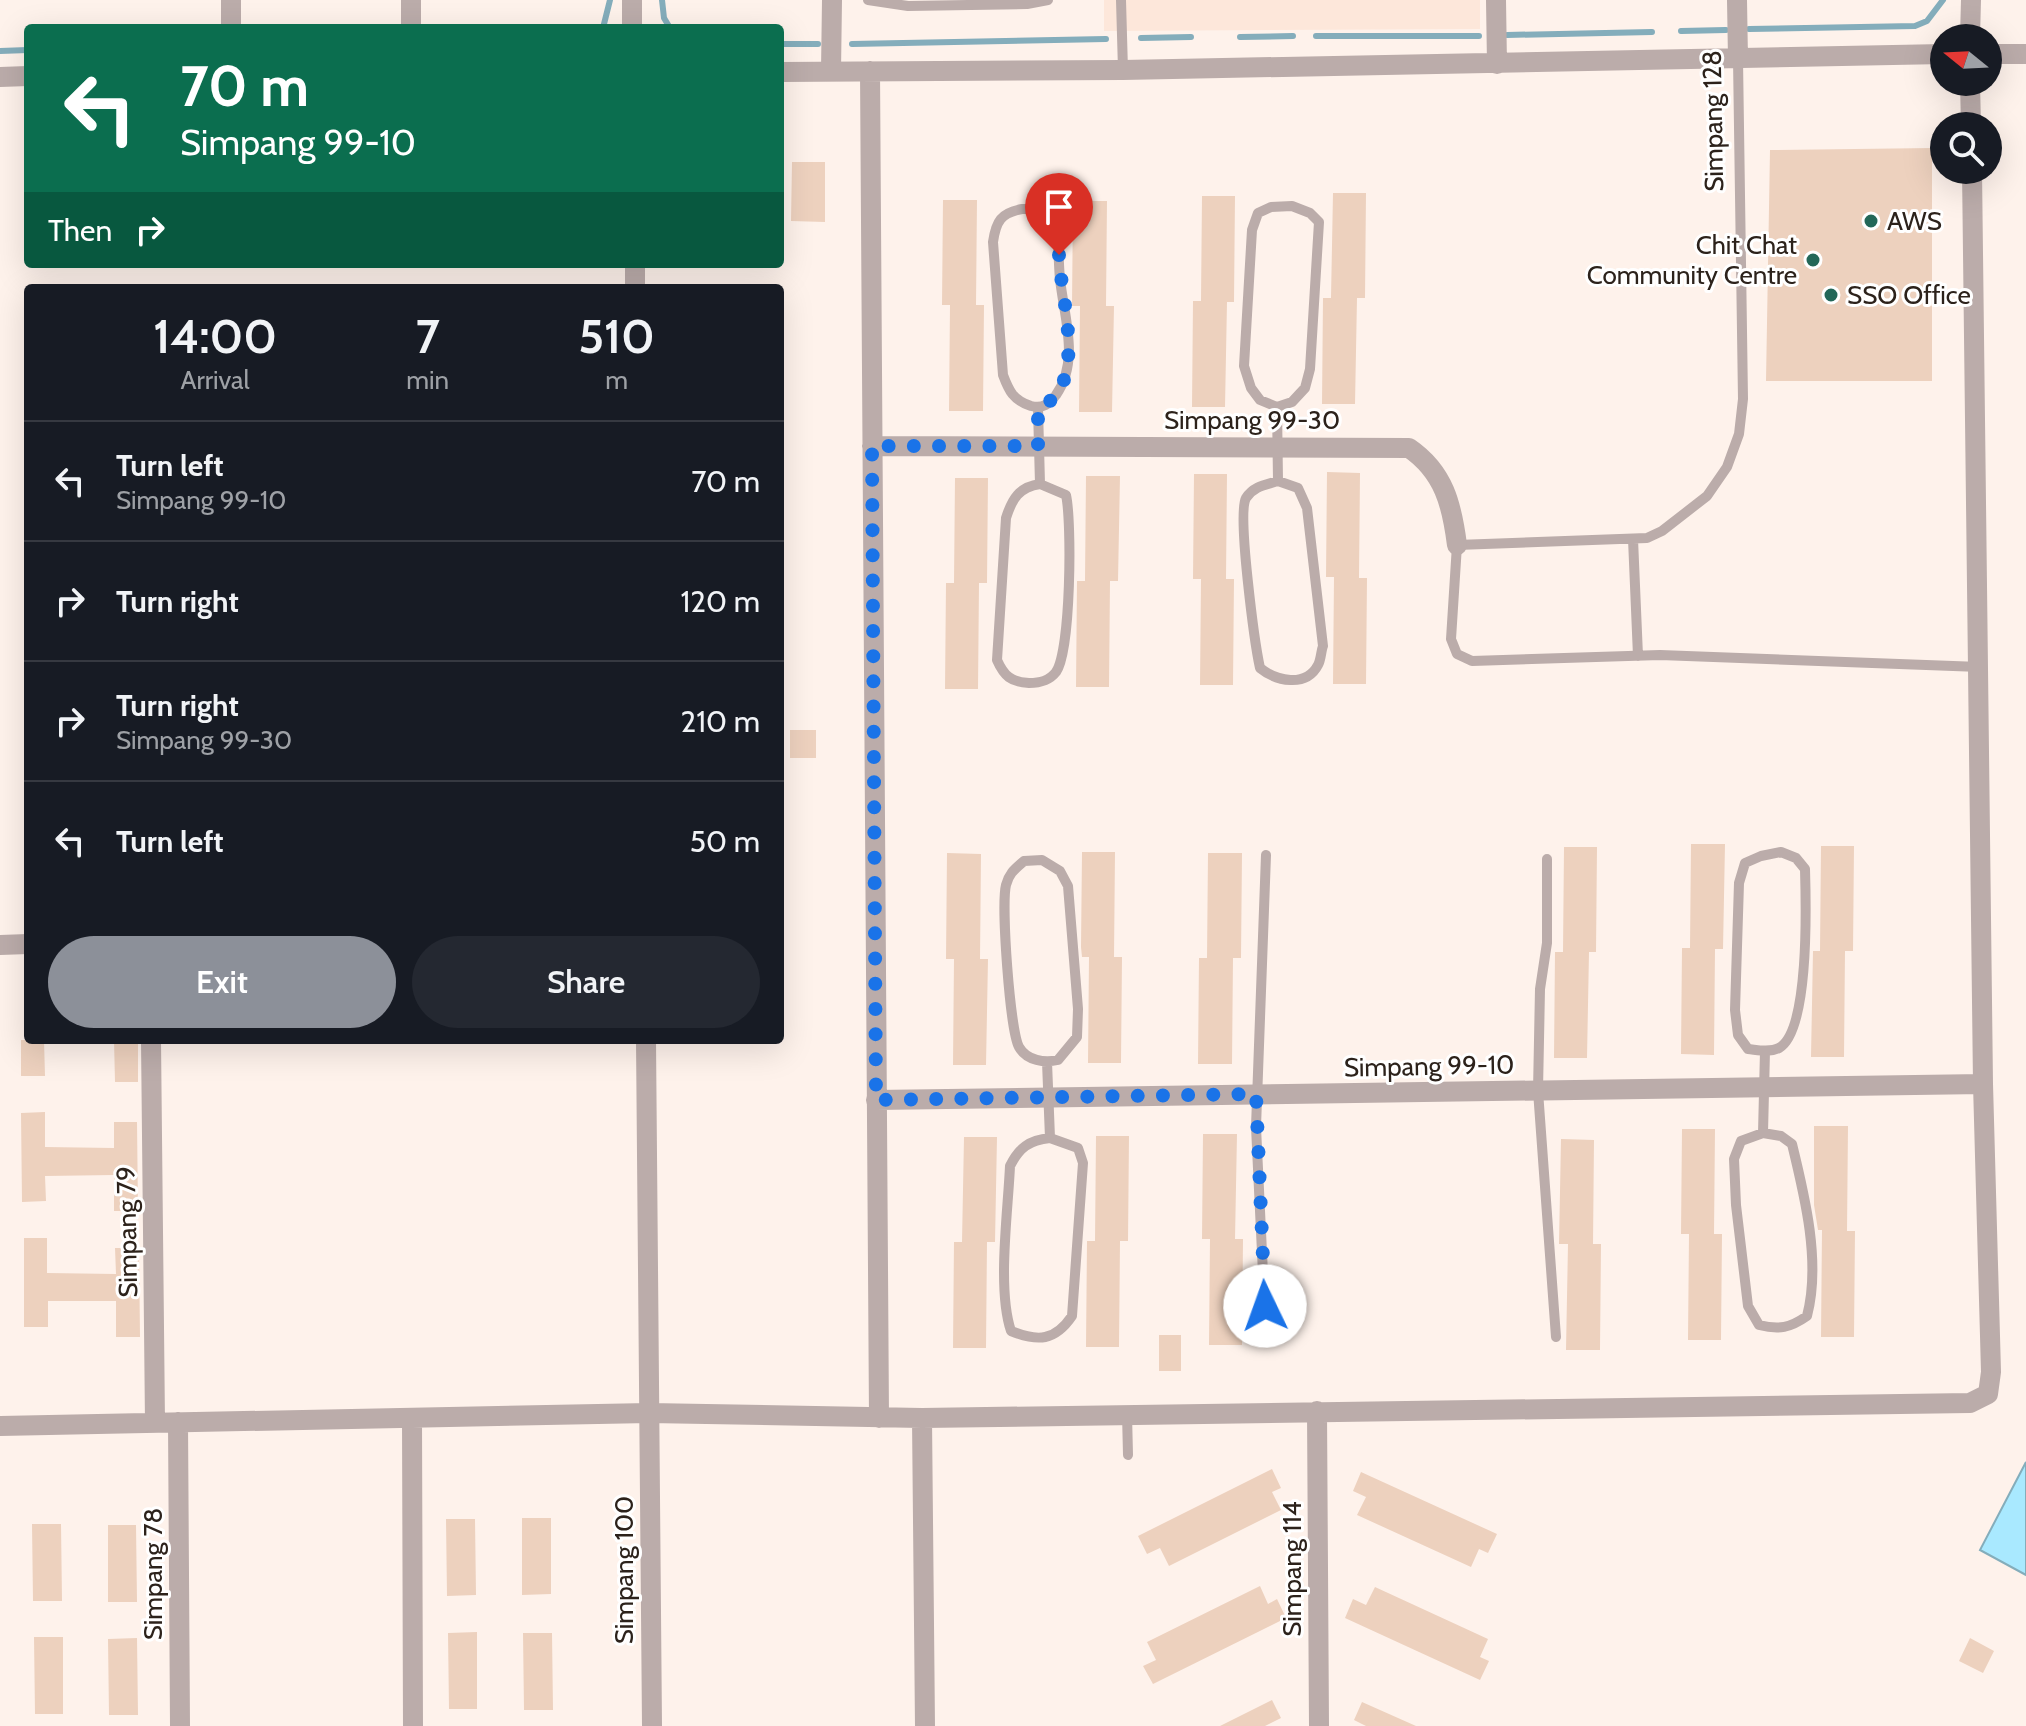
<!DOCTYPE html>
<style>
:root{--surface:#171b24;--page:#242831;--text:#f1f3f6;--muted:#9ea1a6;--line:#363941;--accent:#8c9099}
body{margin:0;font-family:Cabin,sans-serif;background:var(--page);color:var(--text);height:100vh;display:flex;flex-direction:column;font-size:30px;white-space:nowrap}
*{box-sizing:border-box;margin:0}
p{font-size:26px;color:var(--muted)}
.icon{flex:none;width:44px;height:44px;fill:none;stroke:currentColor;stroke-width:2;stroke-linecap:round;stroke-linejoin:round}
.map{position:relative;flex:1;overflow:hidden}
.details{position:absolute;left:24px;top:284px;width:760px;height:760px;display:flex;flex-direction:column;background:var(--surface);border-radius:8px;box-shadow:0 8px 32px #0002}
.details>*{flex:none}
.hud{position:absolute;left:24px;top:24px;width:760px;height:244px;border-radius:8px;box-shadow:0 8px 32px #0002;background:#0b6e4f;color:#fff;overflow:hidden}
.needle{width:52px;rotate:288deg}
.tools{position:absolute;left:1930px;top:24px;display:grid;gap:16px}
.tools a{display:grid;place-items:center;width:72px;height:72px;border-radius:50%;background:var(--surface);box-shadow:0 8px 32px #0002;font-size:40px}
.pin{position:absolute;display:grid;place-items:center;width:68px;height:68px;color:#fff;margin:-82px -34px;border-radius:50% 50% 50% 0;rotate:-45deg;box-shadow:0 0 8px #0007}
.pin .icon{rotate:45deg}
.me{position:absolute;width:88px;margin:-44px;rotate:357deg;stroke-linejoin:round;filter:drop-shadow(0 0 6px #0008)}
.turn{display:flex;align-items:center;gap:28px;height:168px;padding:0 24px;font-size:36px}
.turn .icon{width:104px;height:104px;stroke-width:2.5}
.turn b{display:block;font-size:56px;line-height:68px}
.then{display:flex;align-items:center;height:76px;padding:0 24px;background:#0003;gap:16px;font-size:30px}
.eta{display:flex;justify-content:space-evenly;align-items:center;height:136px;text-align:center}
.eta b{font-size:48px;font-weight:600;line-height:56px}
.cta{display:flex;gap:16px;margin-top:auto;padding:16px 24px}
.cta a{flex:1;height:92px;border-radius:48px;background:var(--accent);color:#fff;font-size:32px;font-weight:600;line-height:92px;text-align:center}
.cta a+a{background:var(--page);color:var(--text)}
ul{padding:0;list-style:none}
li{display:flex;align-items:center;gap:24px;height:120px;padding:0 24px;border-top:2px solid var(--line)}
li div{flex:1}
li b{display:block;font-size:30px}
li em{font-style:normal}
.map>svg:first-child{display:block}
.built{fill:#fde7da}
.water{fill:#a9e9ff;stroke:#84adbb;stroke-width:2}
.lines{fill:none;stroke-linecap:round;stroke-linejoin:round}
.stream{stroke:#84adbb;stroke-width:6}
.building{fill:#edd1be}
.service{stroke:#bbacaa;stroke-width:10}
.minor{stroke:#bbacaa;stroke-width:20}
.route{stroke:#1a73e8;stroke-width:14;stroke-dasharray:0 25.2}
.poi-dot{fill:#236758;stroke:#fff;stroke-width:3}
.labels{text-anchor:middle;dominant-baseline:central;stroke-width:6;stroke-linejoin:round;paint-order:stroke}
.street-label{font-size:26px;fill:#2c221b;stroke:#fff}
.poi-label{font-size:26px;fill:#2c221b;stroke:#fff;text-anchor:start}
</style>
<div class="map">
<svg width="2026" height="1726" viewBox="0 0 2026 1726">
<rect width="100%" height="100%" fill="#fef2eb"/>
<path class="built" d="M1104,0H1480V29L1104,31Z"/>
<path class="water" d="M2026,1462V1575L1980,1550Z"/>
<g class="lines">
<path class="stream" d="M662,0L664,18L670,28
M603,28L610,0
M1749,29L1915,26L1927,21L1943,0
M1681,31L1726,30
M1507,35L1652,32
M1316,36H1479
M1240,37L1293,36
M1141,38L1191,37
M780,44H818
M852,44L1106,39
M0,51L28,50"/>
</g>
<path class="building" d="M1932,148V381H1766L1770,150Z
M792,162H825V222L791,221Z
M1333,193H1366L1365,298H1357L1355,404H1322L1323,298H1331Z
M1202,196H1235L1234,302H1227L1225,407H1192L1193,301H1201Z
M943,200H977L976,305H984L983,411H949L950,305H942Z
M1073,201H1107L1106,306H1114L1112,412H1079L1080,306H1072Z
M1327,472L1360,473L1359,578H1367L1366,684H1333L1334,577H1326Z
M1194,474H1227L1226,579H1234L1233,685H1200L1201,579H1193Z
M1086,476H1120L1118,581H1110L1109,687H1076L1077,581H1085Z
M955,478H988L987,583H979L978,689H945L946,583H954Z
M790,730H816V758H790Z
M1691,844H1725L1723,949H1715L1714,1055L1681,1054L1682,948H1690Z
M1821,846H1854L1853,951H1845L1844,1057H1811L1813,951H1820Z
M1564,847H1597L1596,952H1589L1587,1058H1554L1555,952H1563Z
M1082,852H1115L1114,957H1122L1121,1063H1088L1089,957H1082L1081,947Z
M947,853L981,854L980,959H988L986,1065H953L954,959H946Z
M1208,853H1242L1241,958H1233L1232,1064H1198L1199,958H1207Z
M21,1040H44L45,1076H21Z
M114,1040H138V1082H115Z
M45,1112V1147L114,1148V1122H137L138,1211H114V1175L45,1176L46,1201L22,1202L21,1113Z
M1814,1126H1848L1847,1231H1855L1854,1337H1821L1822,1230H1818L1814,1205Z
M1682,1129H1715L1714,1234H1722L1721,1340H1688L1689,1234H1681Z
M1203,1134H1237L1235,1239H1243L1242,1345H1209L1210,1239H1202Z
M1096,1136H1129L1128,1241H1120L1119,1347H1086L1087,1241H1095Z
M964,1137H997L995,1242H987L986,1348H953L954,1242H962Z
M1561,1139L1594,1140L1593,1244H1601L1600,1350H1566L1568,1244H1559Z
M24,1238H47V1273L116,1274L115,1248H139L140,1337H116V1301H48V1327H24Z
M1159,1335H1181V1371H1159Z
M1272,1469L1281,1488L1272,1492L1281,1510L1169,1566L1160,1548L1147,1554L1138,1536Z
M1361,1472L1497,1534L1488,1553L1479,1549L1471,1567L1357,1515L1366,1497L1353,1491Z
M522,1518H551V1594L522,1595Z
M446,1519H475L476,1595L447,1596Z
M32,1524H61L62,1601H33Z
M108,1525H136L137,1602H108Z
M1260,1586L1268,1604L1277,1599L1286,1618L1153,1684L1143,1666L1156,1660L1147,1642Z
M1375,1587L1488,1639L1480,1657L1489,1661L1480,1680L1345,1618L1353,1599L1366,1605Z
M477,1632V1709H449L448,1633Z
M523,1633H552L553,1710H524Z
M34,1637H63V1714H35Z
M137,1638L138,1715H109L108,1639Z
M1970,1638L1994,1651L1983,1673L1959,1661Z
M1272,1700L1281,1718L1265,1726H1220Z
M1362,1702L1416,1726H1366L1354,1720Z"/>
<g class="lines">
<path class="service" d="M868,0L908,6L1027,4L1048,0
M1121,0L1123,70
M1738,59L1743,399L1739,434L1727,467L1707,496L1662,531L1647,538L1457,545L1451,639L1457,654L1472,661L1660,655L1980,667
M1292,206L1310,213L1319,222L1310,369L1305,388L1292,402L1277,407L1260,400L1251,388L1244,366L1252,230L1258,213L1271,207Z
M1022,209H1040L1056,217C1059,238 1058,258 1060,279C1064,317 1080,361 1056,395C1049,404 1043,409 1031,406C1013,400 1009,391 1003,375L993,242C996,221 1001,213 1022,209Z
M1277,407L1278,481
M1038,408L1040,484
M1278,481L1298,488L1307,508L1323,646C1321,651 1321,660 1318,665C1306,688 1276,681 1260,668C1255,645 1237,514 1246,498C1254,486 1265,485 1278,481Z
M1040,484L1066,495C1072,522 1071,651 1056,672C1049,681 1040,683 1029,683C1011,682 1004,676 997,660L1006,518C1012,499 1019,487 1040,484Z
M1633,539L1638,656
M1781,852L1796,858L1805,869C1806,903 1810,1031 1779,1048C1770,1053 1758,1050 1748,1049L1738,1035L1735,1010L1739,883L1745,863L1761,856Z
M1266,855L1256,1127L1266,1336
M1547,859V943L1540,989L1538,1091L1556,1337
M1042,860L1060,871L1068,886L1078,1009L1077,1037L1058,1060C1045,1063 1027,1061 1019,1047C1010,1031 1001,905 1006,885C1009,873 1015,869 1024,861Z
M1047,1062L1050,1138
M1763,1133L1781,1136L1792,1144C1805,1197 1821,1263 1807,1316C1790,1328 1779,1330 1759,1325L1748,1306L1736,1205L1734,1159L1741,1141Z
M1763,1133L1765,1051
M1050,1138L1078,1148L1083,1163L1072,1316C1055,1341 1038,1342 1011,1331C997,1289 1008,1212 1010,1166C1019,1148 1029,1140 1050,1138Z
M1127,1414L1128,1455"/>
<path class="minor" d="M231,0V28
M1496,0L1497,64
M1737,0L1738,59
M411,28V0
M632,28V0
M1970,38L1971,0
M1988,54H2026
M831,71L832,0
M870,71L879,1418
M780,72L1123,70L1944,54
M0,77L28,76
M1970,82L1971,126
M635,264V288
M872,446L1409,448C1444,472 1452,505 1457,545
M0,945L28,944
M151,1040L155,1423
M646,1040L652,1726
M876,1100L1983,1084
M1317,1411L1319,1726
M412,1418L413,1726
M922,1418L925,1726
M178,1422L180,1726
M0,1426L649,1413L922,1418L1970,1403L1988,1394L1991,1372L1983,1084L1972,170"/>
</g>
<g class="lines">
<path class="route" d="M1059,255C1060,297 1090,388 1038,408V446H872L876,1100L1256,1094L1265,1306"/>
</g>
<g class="poi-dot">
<circle cx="1871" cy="221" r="8"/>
<circle cx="1813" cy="260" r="8"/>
<circle cx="1831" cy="295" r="8"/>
</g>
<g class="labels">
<g class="street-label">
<text transform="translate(1713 121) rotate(-91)">Simpang 128</text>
<text x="1252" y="420">Simpang 99-30</text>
<text transform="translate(1429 1066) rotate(-1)">Simpang 99-10</text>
<text transform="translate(127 1232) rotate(-91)">Simpang 79</text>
<text transform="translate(1292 1569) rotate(-90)">Simpang 114</text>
<text transform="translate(624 1570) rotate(-90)">Simpang 100</text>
<text transform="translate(153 1574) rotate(-90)">Simpang 78</text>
</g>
<g class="poi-label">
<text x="1887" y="221">AWS</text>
<text x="1797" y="245" text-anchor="end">Chit Chat<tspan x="1797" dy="30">Community Centre</tspan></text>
<text x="1847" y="295">SSO Office</text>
</g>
</g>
</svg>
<div class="tools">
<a><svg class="needle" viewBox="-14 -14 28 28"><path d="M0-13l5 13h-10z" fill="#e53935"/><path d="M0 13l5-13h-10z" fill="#9ea1a6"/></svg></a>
<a><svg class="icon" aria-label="search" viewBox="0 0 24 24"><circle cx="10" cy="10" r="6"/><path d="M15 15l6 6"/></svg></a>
</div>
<div class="pin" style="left:1059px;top:255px;background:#d93025"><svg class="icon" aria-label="arrive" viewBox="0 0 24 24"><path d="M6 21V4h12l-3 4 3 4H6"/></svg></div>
<svg class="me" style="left:1265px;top:1306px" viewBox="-20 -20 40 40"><circle r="19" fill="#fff"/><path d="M0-13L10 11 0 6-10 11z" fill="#1a73e8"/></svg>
<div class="hud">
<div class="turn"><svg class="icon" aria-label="left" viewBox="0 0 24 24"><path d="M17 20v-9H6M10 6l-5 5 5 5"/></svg><div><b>70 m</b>Simpang 99-10</div></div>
<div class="then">Then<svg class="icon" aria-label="right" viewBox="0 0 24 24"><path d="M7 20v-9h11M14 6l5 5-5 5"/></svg></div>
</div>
<section class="details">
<div class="eta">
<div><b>14:00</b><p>Arrival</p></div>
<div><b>7</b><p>min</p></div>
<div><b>510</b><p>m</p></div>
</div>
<ul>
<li><svg class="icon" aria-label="left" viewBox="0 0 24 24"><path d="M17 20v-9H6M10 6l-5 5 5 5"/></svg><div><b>Turn left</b><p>Simpang 99-10</p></div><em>70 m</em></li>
<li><svg class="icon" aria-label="right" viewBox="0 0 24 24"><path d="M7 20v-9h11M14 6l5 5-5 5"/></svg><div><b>Turn right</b></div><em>120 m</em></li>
<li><svg class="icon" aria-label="right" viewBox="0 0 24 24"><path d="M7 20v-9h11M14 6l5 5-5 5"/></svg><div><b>Turn right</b><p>Simpang 99-30</p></div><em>210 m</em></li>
<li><svg class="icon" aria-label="left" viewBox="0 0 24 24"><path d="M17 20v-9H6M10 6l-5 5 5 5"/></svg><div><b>Turn left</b></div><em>50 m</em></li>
</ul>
<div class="cta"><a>Exit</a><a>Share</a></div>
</section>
</div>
